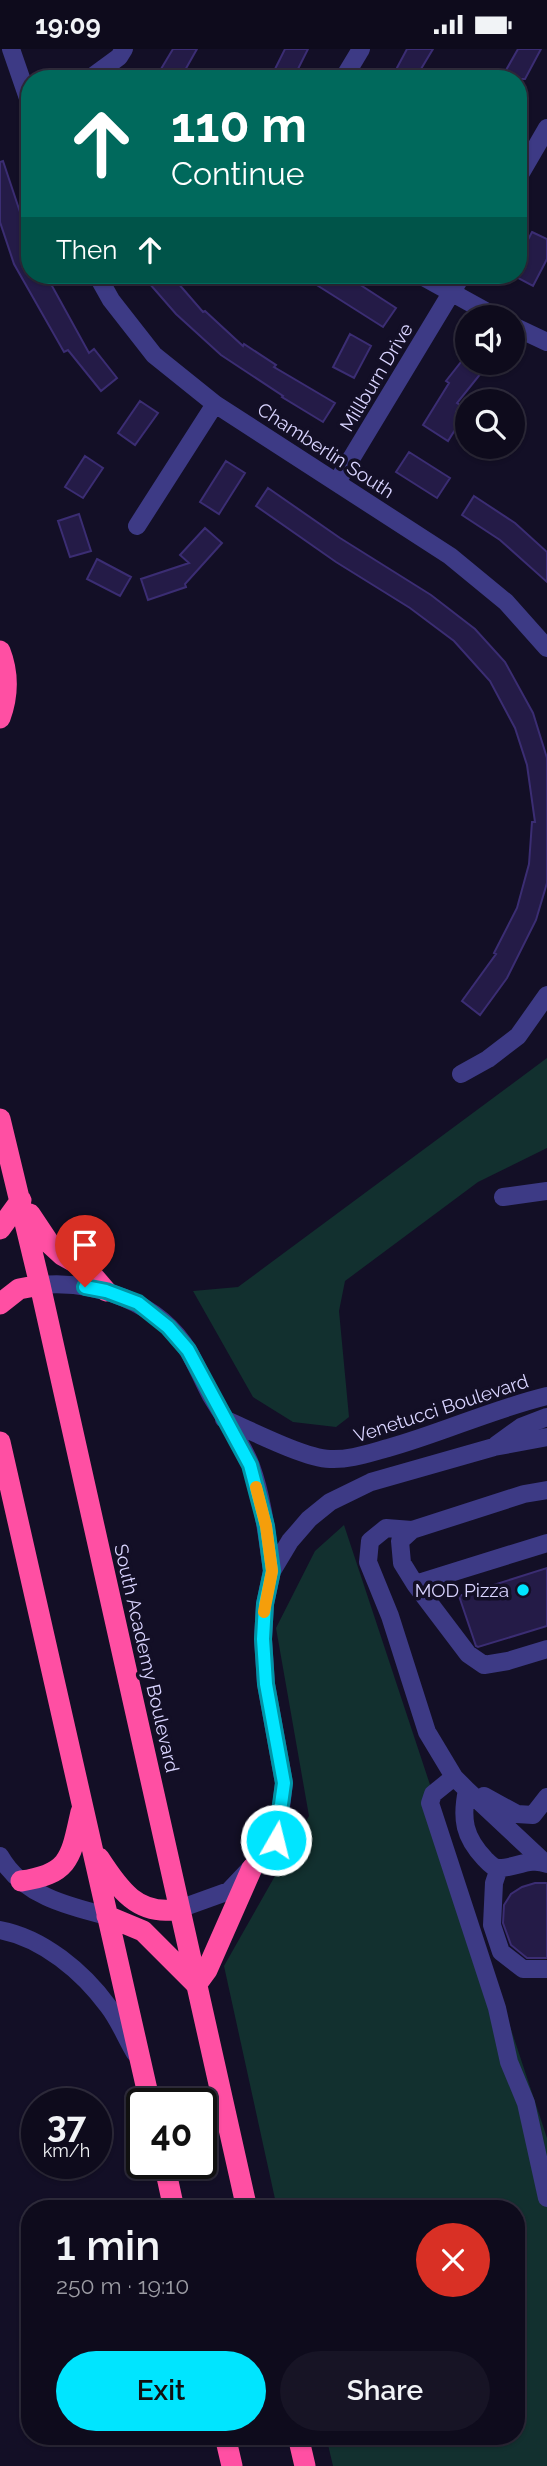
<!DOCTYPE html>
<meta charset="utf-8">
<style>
:root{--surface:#0e0b1c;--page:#171425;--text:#f1f3f6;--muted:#9b9ba3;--line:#2e2b3b;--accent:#00e5ff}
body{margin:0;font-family:Raleway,sans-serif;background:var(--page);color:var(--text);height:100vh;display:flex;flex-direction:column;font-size:26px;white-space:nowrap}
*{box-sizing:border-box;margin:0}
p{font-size:23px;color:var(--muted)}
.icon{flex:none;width:38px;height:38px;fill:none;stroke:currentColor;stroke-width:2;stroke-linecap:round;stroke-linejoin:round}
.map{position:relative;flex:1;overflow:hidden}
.details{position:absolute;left:21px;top:2151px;width:504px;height:245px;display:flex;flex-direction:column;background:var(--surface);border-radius:28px;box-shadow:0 2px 5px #0004,0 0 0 2px var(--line)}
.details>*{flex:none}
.hud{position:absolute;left:21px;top:21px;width:506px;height:214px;border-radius:28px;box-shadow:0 2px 5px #0004,0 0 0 2px var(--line);background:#00695c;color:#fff;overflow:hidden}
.fabs{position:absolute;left:455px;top:256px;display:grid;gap:14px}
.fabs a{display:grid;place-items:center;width:70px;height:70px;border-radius:50%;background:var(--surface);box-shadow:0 2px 5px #0004,0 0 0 2px var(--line);font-size:35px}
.speed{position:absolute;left:21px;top:2039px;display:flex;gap:14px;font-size:35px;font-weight:700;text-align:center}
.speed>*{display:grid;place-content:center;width:91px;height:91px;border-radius:50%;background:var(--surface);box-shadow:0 2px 5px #0004,0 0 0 2px var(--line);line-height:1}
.speed small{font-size:18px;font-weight:400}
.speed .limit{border:4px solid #111;border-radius:10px;background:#fff;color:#111}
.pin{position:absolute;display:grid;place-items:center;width:60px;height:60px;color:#fff;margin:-72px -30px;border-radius:50% 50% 50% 0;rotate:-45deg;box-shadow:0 0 7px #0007}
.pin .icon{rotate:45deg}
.me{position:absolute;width:77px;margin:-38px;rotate:8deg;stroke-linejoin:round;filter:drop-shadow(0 0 5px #0008)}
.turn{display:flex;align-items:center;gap:24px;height:147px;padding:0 35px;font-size:32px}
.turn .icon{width:91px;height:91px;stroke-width:2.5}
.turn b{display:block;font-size:49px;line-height:60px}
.then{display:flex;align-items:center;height:66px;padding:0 35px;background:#0003;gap:14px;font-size:26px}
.round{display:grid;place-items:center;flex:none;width:74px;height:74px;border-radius:37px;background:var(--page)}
.overview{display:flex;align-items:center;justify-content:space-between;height:119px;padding:0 35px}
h1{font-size:42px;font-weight:600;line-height:52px}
.button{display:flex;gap:14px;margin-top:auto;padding:14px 35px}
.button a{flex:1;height:80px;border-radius:42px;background:var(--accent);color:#111;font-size:28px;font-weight:600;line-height:80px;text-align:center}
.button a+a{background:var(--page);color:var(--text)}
.status{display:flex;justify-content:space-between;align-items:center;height:49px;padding:0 35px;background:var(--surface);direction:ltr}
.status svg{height:19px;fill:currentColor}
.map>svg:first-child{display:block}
.green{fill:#12302f}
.building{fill:#241b47;stroke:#3b2d73;stroke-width:2}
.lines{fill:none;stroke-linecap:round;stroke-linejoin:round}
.minor{stroke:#3d3a85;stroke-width:18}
.highway{stroke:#ff4fa3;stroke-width:21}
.route-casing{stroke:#0095a6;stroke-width:18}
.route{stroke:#00e5ff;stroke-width:12}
.slow{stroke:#f59e0b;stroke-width:12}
.poi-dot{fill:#00e5ff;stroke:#130f26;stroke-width:2.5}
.labels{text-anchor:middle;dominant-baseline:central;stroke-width:7;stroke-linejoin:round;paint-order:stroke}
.street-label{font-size:19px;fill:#d9d4ff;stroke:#130f26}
.poi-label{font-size:19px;fill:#d9d4ff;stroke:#130f26;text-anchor:end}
</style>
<div class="status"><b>19:09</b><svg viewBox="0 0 49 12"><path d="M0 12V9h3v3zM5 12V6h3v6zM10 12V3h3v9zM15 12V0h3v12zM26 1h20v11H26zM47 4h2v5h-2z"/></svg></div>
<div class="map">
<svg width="547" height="2417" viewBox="0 0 547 2417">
<rect width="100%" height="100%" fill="#130f26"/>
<path class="green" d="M547,1009V1099L478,1133L345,1232L339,1262L349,1368L336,1378L293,1373L253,1348L193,1242L238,1238Z
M344,1476L547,2089V2417H333L326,2387H516V2160L277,2159L224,1917L309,1767L276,1579L315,1502Z"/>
<path class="building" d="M173,0H197L180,30H155Z
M285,0H308L293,30H270Z
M407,0H433L415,30H391Z
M518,0H541L525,30H501Z
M3,112L30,193V226H46L89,304L94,300L117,329L101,342L68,301L64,303L14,215L0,173V113Z
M532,183L547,190V210L533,237L518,229V210Z
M142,226H171L203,263L205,262L243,297L244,295L276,316L274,318L335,354L323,373L282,348L283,347L221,306L176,265Z
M301,226H345L396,259L383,278Z
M350,285L371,297L354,329L333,318Z
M461,313H490L457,354L460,356L456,363L463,368L448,392L423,376L449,334L446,332Z
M140,352L158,364L135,396L118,384Z
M409,403L450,429L437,449L396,423Z
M85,407L103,419L83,449L65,438Z
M226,412L245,424L219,465L200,453Z
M268,439L340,489L431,546L475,580L505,613L533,664L547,709V834L536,871L507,929L480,966L462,952L496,905L494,904L517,859L529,815L532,773H535L527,716L515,679L490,632L454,592L410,559L336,513L256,457Z
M474,447L515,474L547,503V533L500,491L462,466Z
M79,465L91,502L70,508L58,472Z
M205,479L222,494L185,535L186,538L148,551L141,530L189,514L180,506Z
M97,510L131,528L120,547L87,530Z
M547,1519V1577L478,1598L476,1597L459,1547Z
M535,1834H547V1909H527L511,1896L503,1874L504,1856L511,1845L522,1838Z"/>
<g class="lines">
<path class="minor" d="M11,0L30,55
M89,30L119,8L124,0
M343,30L361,0
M518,129L547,79
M97,226L111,251L154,306L215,355L450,507L506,553L547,599
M420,226L496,268
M513,277L547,293
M337,433L462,226
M137,477L215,355
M461,1025L488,1010L518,987L547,946
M503,1148L547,1142
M40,1236C96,1231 159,1253 189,1303C197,1317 203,1332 211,1347C224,1369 242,1393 251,1417C263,1450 267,1487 272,1522
M224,1370C250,1381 304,1409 330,1410C350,1411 369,1404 388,1399C442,1384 493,1360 547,1347
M496,1396L521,1378L547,1368
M547,1441L524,1445L412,1481L400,1492L402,1514L415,1535L547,1494
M412,1481L386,1479L370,1492L368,1513L390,1567L427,1683L454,1728L467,1741C461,1770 464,1788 485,1810C489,1814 493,1819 499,1819C516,1819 530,1808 547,1815
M415,1535L468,1605L484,1616L508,1612L547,1600
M454,1728L433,1745L430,1754L497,1959L509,2013L526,2054L547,2149
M467,1741L544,1813
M484,1747L517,1765L533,1766L547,1748
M0,1807C22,1846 67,1857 107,1867
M499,1819L494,1834L492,1876L501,1903L523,1920H547
M179,1860L229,1842L277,1791L284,1734L266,1635L263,1590L265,1555L272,1522L290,1492L309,1470L330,1453L371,1433L494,1398L547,1388
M0,1881C43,1889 83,1923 108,1957C119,1971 126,1989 135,2004"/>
<path class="highway" d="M0,602C9,625 8,647 0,669
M0,1070L40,1236L247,2160
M30,1165L50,1195L62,1206L87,1220L106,1242
M0,1180L21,1151
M0,1255L19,1240L40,1236
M0,1393L150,2054
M99,1809C119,1840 138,1868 179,1860
M21,1832C71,1825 71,1807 81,1763
M107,1867L143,1882L196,1935
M196,1936L207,1921L252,1819
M164,2114L174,2160
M225,2387L232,2417
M298,2387L305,2417"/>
</g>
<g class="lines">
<g class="route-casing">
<path id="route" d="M85,1238L106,1242L138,1254L168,1278L188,1301L250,1416L266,1477L272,1522L265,1555L263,1590L266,1635L284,1734L276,1791"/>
</g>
<use href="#route" class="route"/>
<path class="slow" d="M256,1438L266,1477L272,1522L264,1563"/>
</g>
<circle class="poi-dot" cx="523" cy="1541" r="7"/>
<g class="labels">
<g class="street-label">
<text transform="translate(376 328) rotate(-59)">Millburn Drive</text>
<text transform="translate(326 401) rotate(33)">Chamberlin South</text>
<text transform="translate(441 1359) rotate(-18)">Venetucci Boulevard</text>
<text transform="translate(147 1609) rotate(77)">South Academy Boulevard</text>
</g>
<g class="poi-label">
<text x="509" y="1541">MOD Pizza</text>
</g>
</g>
</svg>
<div class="fabs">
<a><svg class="icon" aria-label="sound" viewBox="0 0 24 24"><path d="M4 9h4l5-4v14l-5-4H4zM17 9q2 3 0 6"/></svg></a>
<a><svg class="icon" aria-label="search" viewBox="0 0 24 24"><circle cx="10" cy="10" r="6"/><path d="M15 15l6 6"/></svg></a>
</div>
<div class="speed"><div>37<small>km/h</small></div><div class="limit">40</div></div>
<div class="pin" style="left:85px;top:1238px;background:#d93025"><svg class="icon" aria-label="arrive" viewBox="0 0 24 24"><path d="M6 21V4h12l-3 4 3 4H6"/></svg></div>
<svg class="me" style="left:276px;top:1791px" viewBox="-20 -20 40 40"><circle r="17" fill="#00e5ff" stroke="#fff" stroke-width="3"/><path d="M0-11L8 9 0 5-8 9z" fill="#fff"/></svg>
<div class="hud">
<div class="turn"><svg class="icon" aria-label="ahead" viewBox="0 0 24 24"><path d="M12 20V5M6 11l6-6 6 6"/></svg><div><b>110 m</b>Continue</div></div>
<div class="then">Then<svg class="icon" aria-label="ahead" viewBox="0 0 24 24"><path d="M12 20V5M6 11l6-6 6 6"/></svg></div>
</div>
<section class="details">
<div class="overview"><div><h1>1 min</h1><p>250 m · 19:10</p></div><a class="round" style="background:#d93025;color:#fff"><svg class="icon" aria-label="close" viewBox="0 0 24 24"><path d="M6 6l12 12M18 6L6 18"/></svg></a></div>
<div class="button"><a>Exit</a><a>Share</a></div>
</section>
</div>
